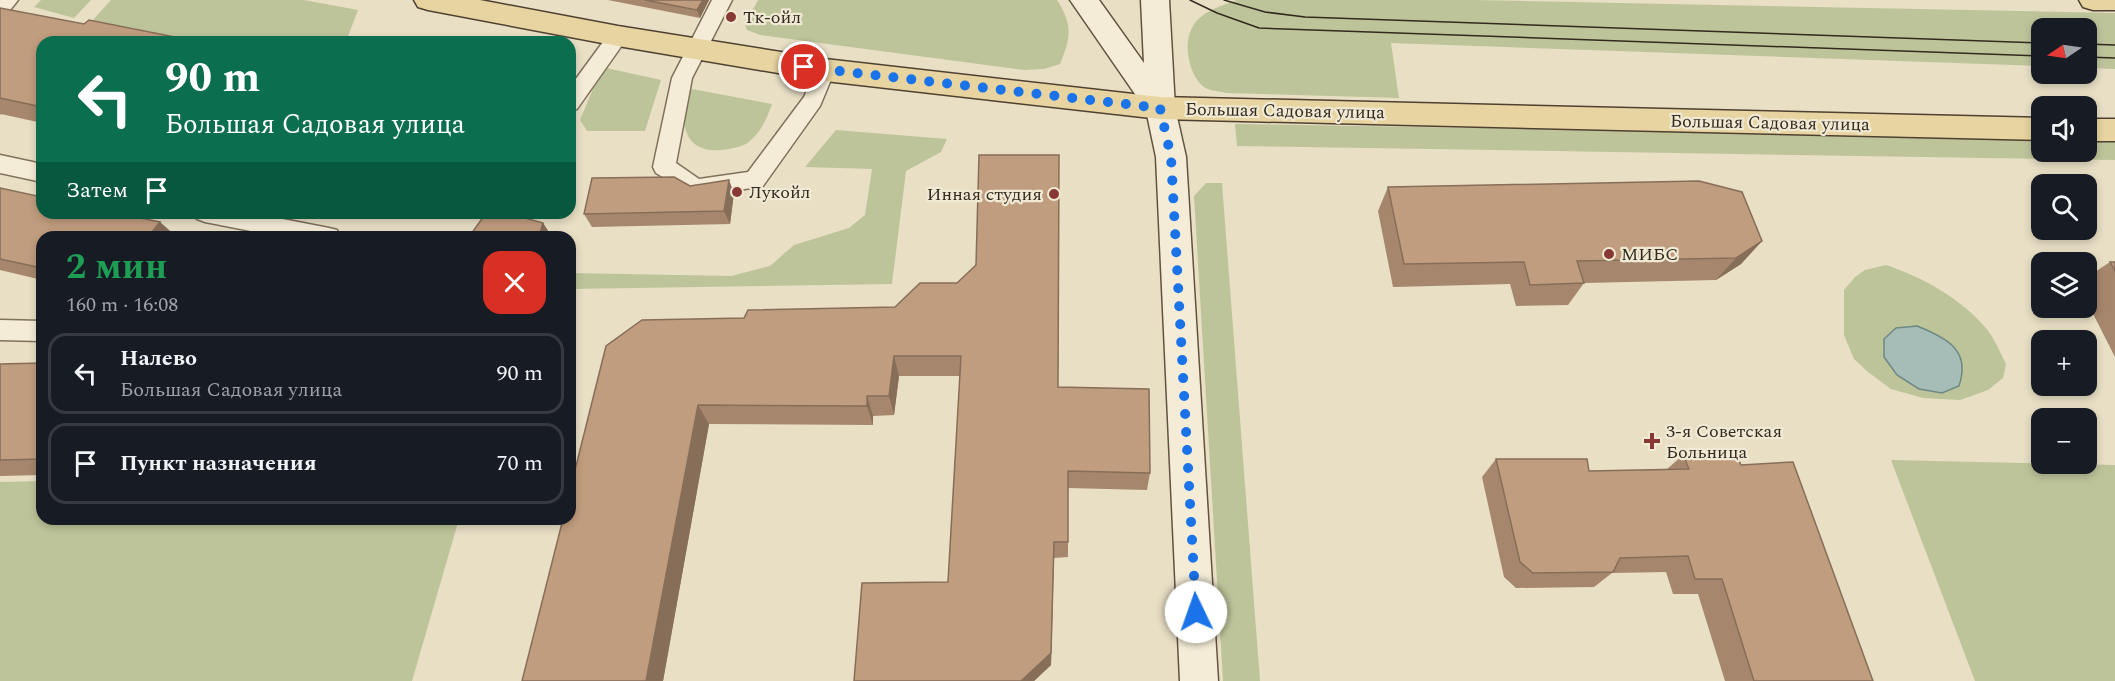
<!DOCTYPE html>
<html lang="ru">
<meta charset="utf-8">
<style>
:root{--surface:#171b24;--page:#20242c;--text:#f1f3f6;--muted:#9ea1a6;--line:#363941}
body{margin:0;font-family:Spectral,serif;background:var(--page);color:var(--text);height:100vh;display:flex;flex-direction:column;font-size:22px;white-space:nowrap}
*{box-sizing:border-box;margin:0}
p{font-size:20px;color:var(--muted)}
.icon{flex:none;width:33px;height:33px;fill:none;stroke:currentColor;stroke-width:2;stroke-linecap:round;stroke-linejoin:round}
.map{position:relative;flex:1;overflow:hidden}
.sheet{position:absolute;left:36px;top:231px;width:540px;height:294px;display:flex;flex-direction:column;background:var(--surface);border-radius:18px;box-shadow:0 3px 9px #0003}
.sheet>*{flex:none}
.banner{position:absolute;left:36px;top:36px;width:540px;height:183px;border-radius:18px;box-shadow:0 3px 9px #0003;background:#0b6e4f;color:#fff;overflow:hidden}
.needle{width:39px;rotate:257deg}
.controls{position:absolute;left:2031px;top:18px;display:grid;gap:12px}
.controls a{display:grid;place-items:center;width:66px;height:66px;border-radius:12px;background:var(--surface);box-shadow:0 3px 9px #0003;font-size:30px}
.pin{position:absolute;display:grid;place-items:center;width:51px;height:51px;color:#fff;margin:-26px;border:3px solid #fff;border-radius:50%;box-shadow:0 2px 6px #0007}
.me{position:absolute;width:66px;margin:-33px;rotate:357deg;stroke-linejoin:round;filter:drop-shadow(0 0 4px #0008)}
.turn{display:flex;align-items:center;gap:21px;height:126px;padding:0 30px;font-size:27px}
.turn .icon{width:78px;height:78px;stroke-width:2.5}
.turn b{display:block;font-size:42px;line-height:51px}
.then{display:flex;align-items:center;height:57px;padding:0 30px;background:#0003;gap:12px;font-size:22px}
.round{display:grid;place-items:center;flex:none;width:63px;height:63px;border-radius:18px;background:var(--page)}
.summary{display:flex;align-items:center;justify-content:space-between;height:102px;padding:0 30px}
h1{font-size:36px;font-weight:700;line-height:45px;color:#1e9e55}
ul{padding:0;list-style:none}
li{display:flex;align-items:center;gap:18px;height:81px;margin:0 12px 9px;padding:0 18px;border:3px solid var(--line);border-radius:18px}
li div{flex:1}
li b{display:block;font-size:22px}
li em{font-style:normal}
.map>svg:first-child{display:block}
.green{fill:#bec49a}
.water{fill:#a6bcb6;stroke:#6e8983;stroke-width:1.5}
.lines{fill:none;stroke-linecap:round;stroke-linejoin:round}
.lane-casing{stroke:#80715d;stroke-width:3}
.secondary-casing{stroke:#625340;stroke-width:3}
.primary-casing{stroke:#4f4031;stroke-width:3}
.lane{fill:#f4ecd7;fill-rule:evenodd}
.secondary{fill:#f4ecd7;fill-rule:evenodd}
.primary{fill:#e7d4a1;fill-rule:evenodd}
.tram{stroke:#32291f;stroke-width:1.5}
.wall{fill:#a6876d}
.shaded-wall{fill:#876e59}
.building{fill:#c19d7f;stroke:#876e59;stroke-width:1.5}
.route{stroke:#1a73e8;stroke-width:10;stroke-dasharray:0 18}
.poi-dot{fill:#883835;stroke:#f0e9d3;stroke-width:2}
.labels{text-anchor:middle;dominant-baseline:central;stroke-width:4.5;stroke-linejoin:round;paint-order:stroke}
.poi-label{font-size:18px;fill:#32291f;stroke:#f0e9d3;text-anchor:start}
.street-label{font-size:18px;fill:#32291f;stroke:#f0e9d3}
</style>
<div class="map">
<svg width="2115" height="681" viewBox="0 0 2115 681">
<rect width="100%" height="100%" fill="#e8dfc5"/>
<path class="green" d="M41,0H91L74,18L34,7Z
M111,0H304L358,10L347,39L359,42H188L91,22Z
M758,0H1057C1073,25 1071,37 1060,64L1044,69L1024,70L760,35L747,30L745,25Z
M1237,0H1474L2115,13V69L2087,68L2086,28H2042L2041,66L1391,43L1399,98L1226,93C1219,91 1209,91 1204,87C1190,77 1183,46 1191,30C1199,12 1220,6 1237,0Z
M602,67L661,80L645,131H587L580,120Z
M692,89L772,104C767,118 762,130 751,140C744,147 731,149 721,150C681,153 678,118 692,89Z
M1235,124L2041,137L2042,152H2086L2087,138H2115V160L1237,146Z
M836,130L947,139L941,152L906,171L892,284L570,289V273L731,276L770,266L794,245L849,228L865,215L872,169L805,167Z
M1206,183H1222L1260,681H1223L1194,196Z
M1886,265C1922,277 1960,298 1985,327C1994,337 2000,352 2006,364L2003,378L1988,390L1960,400L1923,398L1891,389L1868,372L1854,359L1844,335V290L1855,277L1865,270Z
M1891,460L2115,465V681H1975Z
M42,481V519H459L412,681H0V482Z"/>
<path class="water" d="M1917,326C1947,338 1971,350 1959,386L1942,393L1919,389L1897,375L1884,357V339L1896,328Z"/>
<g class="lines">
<g class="lane-casing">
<path id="lane" d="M0,0H18L7,14L0,16Z
M712,0H732L692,78L676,163L699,179L748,172L804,97L818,65L825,62L832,65L835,70L820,106L763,186L696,197L656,173L653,167L672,78Z
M618,29L625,31L628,36L625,41L577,109L570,111V87L611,31Z
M0,155L42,164V182L0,173Z
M194,213H252L329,228L337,230L340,237H281L205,222L197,219Z
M0,320L42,321V341L0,340Z"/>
</g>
<g class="secondary-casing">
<path id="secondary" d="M1070,0H1099L1144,63L1141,0H1169L1175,108L1186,157L1218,681H1180L1156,157L1146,110Z"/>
</g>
<g class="primary-casing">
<path id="primary" d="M414,0H480L618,26L825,59L1160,97L2042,118V140L1160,119L825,81L618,46L428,10L418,7Z
M2079,0H2115V10H2093L2083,7Z
M2086,119H2115V141H2086Z"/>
</g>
<use href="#lane" class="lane"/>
<use href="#secondary" class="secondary"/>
<use href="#primary" class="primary"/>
<path class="tram" d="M1190,0L1217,13L1259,28L2042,56
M1224,0L1265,12L1305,17L2042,43
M2086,44L2115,45
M2086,57L2115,58"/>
</g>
<path class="wall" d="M608,0H709L700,18Z
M0,8L84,24L42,42V123L1,114L0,115Z
M1388,187L1762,241L1741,264L1716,280L1584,283L1568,305L1516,306L1510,284L1393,287L1378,211Z
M0,188L42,237V280L0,270Z
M734,193L730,224L592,227L584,214Z
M462,213H520L518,216L543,223L552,237H469L483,217Z
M2110,262H2115V357L2086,300V278Z
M895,307L1058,387L1150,473L1147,490L1068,488V557L1054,558L1051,665L1034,681H854L948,582L960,376H899L894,415L873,416V425L709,424L663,681H522L744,318Z
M42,363V475L0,476V364Z
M1683,455L1741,465L1873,681H1725L1698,594H1673L1666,572L1612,573L1594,587L1516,588L1504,577L1482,477L1496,459L1589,471L1666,470Z"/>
<path class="shaded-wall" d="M703,0H709L700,18L697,10Z
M729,180L734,193L730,224L724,211Z
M506,213H520L513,224Z
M160,222L177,237H148Z
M543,223L552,237H539Z
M1762,241L1741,264L1716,280L1736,258Z
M894,356L899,376L894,415L889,396Z
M867,396L873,416V425L867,406Z
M698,405L709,424L663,681H646Z
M1054,542L1051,665L1034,681H1021Z"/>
<path class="building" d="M645,0H703L697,10Z
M0,8L84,24L89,20L200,42H42V107L0,98Z
M979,155H1059L1058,387L1149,389L1150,473L1068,471V542H1054L1051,653L1021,681H854L862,583L948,582L961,356H894L889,396H867V406L698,405L646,681H522L563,519H570V490L606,346L642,320L744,318L748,310L895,307L920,283H957L976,265Z
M674,177L690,186L729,180L724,211L584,214L592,178Z
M1699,181L1742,192L1762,241L1736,258L1577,261L1584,283L1530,285L1524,262L1404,264L1388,187Z
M0,188L42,197V213H117L160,222L148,237H42V268L0,259Z
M486,213H507L543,223L539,237H469Z
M2110,262H2115V271Z
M42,363V459L0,460V364Z
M1735,452L1741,465L1793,462L1873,681H1754L1722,579H1695L1688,556L1620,558L1613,572L1533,573L1520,562L1496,459H1587L1589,471L1689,469L1683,455Z"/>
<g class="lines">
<path class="route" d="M804,67L1160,108L1171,157L1196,612"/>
</g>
<g class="poi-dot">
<circle cx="731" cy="17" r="6"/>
<circle cx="737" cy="192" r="6"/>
<circle cx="1054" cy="194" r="6"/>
<circle cx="1609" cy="254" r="6"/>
<path d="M1649 432h6v6h6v6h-6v6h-6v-6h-6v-6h6z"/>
</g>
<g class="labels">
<g class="poi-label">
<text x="743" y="17">Тк-ойл</text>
<text x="749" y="192">Лукойл</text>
<text x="1042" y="194" text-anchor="end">Инная студия</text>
<text x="1621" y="254">МИБС</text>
<text x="1666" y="431">3-я Советская<tspan x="1666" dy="21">Больница</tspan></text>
</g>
<g class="street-label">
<text transform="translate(1285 111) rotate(1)">Большая Садовая улица</text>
<text transform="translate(1770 123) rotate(1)">Большая Садовая улица</text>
</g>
</g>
</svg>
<div class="controls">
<a><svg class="needle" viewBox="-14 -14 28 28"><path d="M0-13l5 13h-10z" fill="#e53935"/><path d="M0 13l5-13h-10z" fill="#9ea1a6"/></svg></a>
<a><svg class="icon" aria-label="sound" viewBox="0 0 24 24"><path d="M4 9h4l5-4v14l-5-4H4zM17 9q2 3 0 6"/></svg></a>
<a><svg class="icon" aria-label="search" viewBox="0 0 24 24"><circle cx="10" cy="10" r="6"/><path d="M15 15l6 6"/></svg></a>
<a><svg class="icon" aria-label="layers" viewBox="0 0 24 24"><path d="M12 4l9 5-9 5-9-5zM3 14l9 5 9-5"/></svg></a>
<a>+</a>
<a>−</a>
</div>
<div class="pin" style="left:804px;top:67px;background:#d93025"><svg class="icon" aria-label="arrive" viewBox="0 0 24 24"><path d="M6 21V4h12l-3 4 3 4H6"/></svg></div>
<svg class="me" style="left:1196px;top:612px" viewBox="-20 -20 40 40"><circle r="19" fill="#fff"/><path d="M0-13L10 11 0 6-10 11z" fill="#1a73e8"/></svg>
<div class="banner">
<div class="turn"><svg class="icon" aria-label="left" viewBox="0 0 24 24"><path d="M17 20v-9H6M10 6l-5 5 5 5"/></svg><div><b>90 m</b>Большая Садовая улица</div></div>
<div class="then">Затем<svg class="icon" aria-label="arrive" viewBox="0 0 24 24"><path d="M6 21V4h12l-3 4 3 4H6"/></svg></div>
</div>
<section class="sheet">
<div class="summary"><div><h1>2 мин</h1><p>160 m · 16:08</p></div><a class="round" style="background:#d93025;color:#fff"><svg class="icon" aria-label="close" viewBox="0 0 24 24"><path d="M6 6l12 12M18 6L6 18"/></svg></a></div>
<ul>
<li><svg class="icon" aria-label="left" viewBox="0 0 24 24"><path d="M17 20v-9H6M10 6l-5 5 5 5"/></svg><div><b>Налево</b><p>Большая Садовая улица</p></div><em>90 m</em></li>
<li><svg class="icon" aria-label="arrive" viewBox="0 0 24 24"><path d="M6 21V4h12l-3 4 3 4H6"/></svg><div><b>Пункт назначения</b></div><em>70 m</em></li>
</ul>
</section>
</div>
